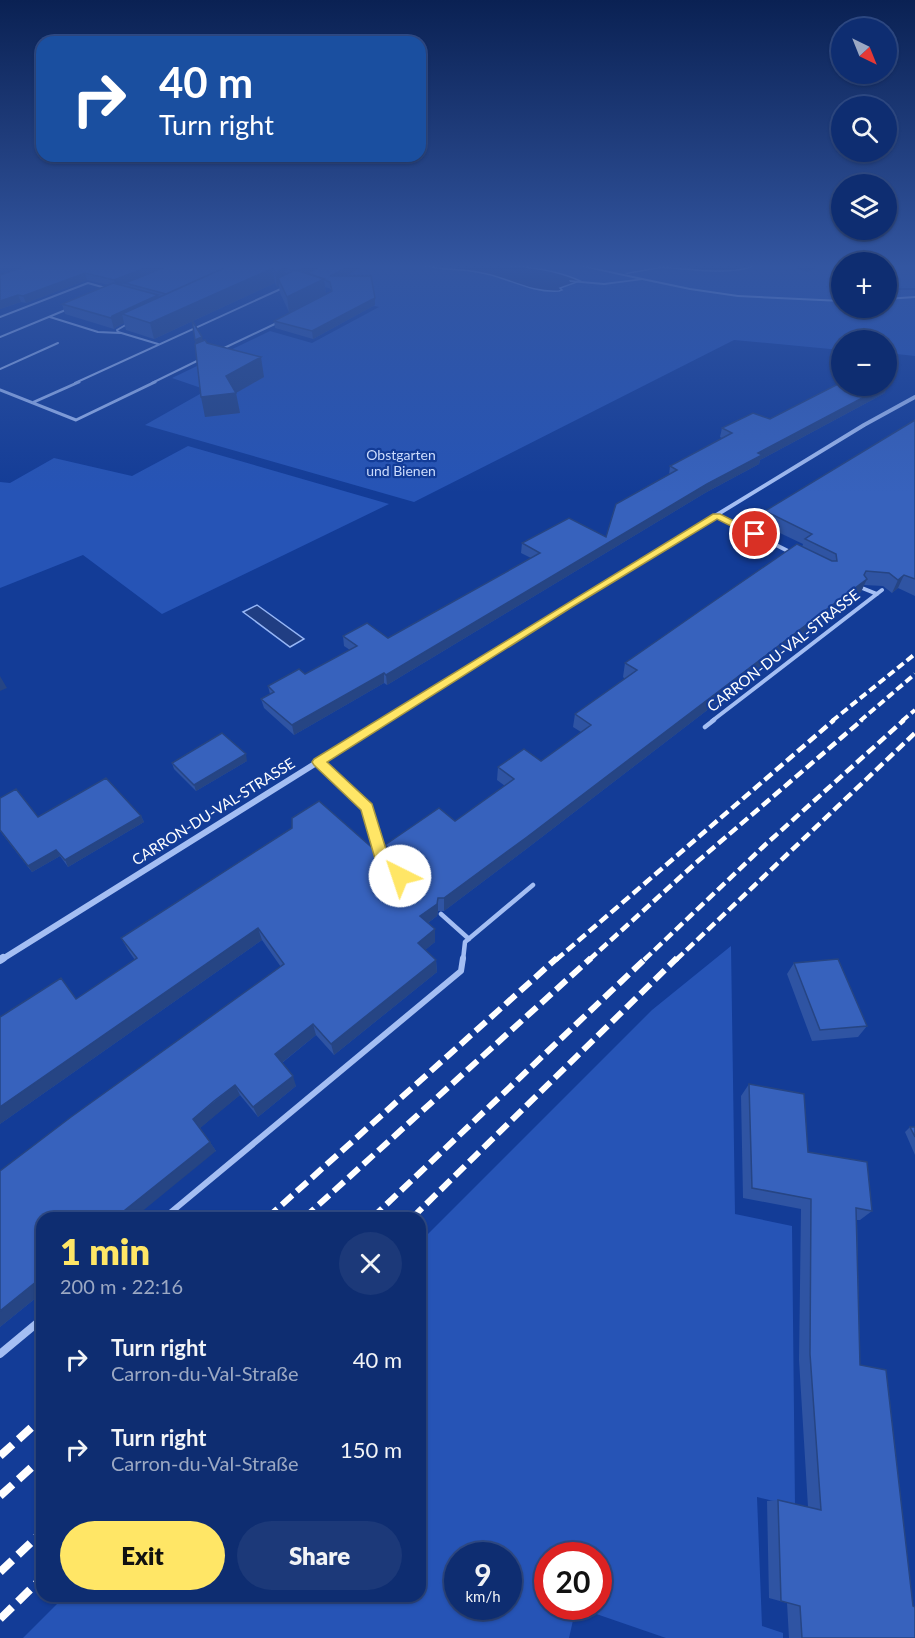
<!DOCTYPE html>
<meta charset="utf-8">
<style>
:root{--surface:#0e2d71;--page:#1c3979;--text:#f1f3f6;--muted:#9ba8c3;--line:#2e4984;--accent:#ffe666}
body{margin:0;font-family:Lato,sans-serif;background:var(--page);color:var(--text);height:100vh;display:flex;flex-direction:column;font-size:22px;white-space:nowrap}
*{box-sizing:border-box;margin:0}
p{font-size:20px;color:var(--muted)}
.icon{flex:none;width:33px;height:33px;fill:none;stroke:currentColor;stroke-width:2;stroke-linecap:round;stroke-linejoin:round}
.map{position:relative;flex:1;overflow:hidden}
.panel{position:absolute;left:36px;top:1212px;width:390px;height:390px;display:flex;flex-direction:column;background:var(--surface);border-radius:18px;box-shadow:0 2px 4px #0004,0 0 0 2px var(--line)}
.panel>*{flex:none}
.top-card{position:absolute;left:36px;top:36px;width:390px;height:126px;border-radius:18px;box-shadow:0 2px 4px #0004,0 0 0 2px var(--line);background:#1a4fa0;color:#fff;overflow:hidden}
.needle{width:39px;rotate:137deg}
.tools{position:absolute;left:831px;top:18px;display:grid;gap:12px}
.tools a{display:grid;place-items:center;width:66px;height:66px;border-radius:50%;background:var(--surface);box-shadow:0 2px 4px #0004,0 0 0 2px var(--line);font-size:30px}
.speed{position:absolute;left:444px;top:1542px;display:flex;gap:12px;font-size:30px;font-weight:700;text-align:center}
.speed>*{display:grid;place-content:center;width:78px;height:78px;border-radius:50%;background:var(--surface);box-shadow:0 2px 4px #0004,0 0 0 2px var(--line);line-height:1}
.speed small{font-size:15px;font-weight:400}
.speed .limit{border:9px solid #d22;background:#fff;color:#111}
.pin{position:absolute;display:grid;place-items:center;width:51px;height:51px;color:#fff;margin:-26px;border:3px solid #fff;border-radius:50%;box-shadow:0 2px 6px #0007}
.me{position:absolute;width:66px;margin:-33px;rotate:319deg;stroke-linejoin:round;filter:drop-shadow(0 0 4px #0008)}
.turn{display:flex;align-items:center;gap:21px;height:126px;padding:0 24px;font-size:27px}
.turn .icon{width:78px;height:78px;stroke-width:2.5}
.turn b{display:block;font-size:42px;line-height:51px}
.round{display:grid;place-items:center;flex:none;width:63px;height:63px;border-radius:32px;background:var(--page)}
.summary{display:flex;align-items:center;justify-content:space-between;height:102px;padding:0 24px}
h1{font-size:36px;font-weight:800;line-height:45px;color:var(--accent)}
.action{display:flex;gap:12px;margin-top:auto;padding:12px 24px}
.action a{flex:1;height:69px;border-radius:36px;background:var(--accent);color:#111;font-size:24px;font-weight:800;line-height:69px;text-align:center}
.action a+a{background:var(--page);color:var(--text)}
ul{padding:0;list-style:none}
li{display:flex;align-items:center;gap:18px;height:90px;padding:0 24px}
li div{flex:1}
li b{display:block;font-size:22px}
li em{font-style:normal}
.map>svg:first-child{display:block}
.green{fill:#2654b6;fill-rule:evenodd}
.water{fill:#203e83;stroke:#96b6f6;stroke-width:1.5}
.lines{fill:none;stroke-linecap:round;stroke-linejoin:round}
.stream{fill:#96b6f6;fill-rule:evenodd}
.service-far5{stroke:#a4bef3;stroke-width:2}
.service-far4{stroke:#a4bef3;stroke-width:3}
.service-far3{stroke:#a4bef3;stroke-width:4}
.service-far2{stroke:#a4bef3;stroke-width:4.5}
.service-far1{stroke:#a4bef3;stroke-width:6}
.service{stroke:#a4bef3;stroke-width:8}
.minor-far3{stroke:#a4bef3;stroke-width:4}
.minor-far2{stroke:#a4bef3;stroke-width:4.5}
.minor-far1{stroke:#a4bef3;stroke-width:6}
.minor{stroke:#a4bef3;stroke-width:8}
.rail-far3{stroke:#fff;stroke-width:4;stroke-dasharray:8 4;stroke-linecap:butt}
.rail-far2{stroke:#fff;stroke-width:4.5;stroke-dasharray:10 4.5;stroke-linecap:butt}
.rail-far1{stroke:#fff;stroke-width:6;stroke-dasharray:14 6;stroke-linecap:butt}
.rail{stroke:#fff;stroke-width:8;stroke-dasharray:17 8;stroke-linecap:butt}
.wall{fill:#2f54a3;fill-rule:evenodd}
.shaded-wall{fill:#264584}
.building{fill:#3762bd;stroke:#264584;stroke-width:1.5}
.route{fill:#ffe666;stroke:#a69642;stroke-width:1.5}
.labels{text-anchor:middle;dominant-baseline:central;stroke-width:4.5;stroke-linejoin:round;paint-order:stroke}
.far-park-label{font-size:14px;fill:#ccdcfd;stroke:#133c97}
.street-label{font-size:15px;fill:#fff;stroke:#133c97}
</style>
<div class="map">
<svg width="915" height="1638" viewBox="0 0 915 1638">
<rect width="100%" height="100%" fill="#133c97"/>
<path class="green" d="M327,264H663L660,266L750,268C766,256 790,266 807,272L825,264H841V289H836L841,290L842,308H886L887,290H915V356L887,353L886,340H842L841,350L734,340L414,502L145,425L207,390L172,378L270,331L312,343L379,307L344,298Z
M886,264H915V288H887Z
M188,446L389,504L162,614L83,555L0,588V482L10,483L54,458L132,476Z
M731,946L735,1214L792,1226L795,1506L757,1497L762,1626L783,1633V1638H666L576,1607L569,1638H23L65,1596H420V1242L652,1010ZM458,1556H508V1606H458ZM548,1556H598V1606H548Z"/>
<path class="water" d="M421,264C464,264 540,261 580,281L560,288L562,290L559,291C529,293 506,276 477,272C458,268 439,271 421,264Z
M663,264H756C739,277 682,268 659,267Z
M257,605L304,639L290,647L243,612Z"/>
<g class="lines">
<path class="stream" d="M570,264H576L690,288L738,295L842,300V302L738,297L690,290L642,280L604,285L570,282L569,280L604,283L637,279Z
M677,264H685L627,274L625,273Z
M915,296V298L886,300V298Z"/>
<path class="service-far5" d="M0,317L88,283L109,289
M50,317L98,332L120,333
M129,323L117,330L118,332L158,344
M0,337L68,309
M222,349L279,322
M0,369L58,343
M75,383L285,287
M152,383L201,359"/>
<path class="service-far4" d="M0,390L76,420L155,382
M34,402L79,382
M717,516L751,533"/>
<path class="service-far3" d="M748,531L792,553
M862,588L877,594
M712,721L882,590"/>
<path class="service-far2" d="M705,727L714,720
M318,762L367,808L383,860
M441,914L469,939
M463,960L465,942L533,885"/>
<path class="service-far1" d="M164,1218L461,971L463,958"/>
<path class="service" d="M0,1354L42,1319"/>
<path class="minor-far3" d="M687,533L864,425L915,397"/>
<path class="minor-far2" d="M382,721L690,531"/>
<path class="minor-far1" d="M1,960L385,720"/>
<path class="minor" d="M0,960L3,958"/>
<path class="rail-far3" d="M832,721L915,654
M860,721L915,674
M902,721L915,710"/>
<path class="rail-far2" d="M556,960L834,720
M589,960L698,861L862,720
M644,960L765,845L904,720
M676,960L915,733"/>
<path class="rail-far1" d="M267,1218L557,958
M304,1218L591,958
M372,1218L646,958
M412,1218L677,958"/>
<path class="rail" d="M0,1456L42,1418
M0,1496L42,1458
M0,1572L42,1532
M0,1619L42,1578"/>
</g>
<path class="wall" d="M33,264H319L318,268L369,264L345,276L375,298V305L313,339L275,328L274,321L314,300L289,312L280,293L279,286L277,287L275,283L193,321L203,341L264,377L236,393L240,413L205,417L193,321L154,339L126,330L124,323L116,327L114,329L65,314L62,304L109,285L87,280L26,303L21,302L0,309V275ZM325,287L331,289V291L326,294Z
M885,393L760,460L759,464L705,493L387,685L384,683L294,735L264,708L261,699L270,694L268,686L305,674L350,650L344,646L343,636L388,638L531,558L521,553L522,543L606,537L669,475L670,466L722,438L720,437L722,428L770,419Z
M915,420V596L898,588L892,593L883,586L864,585L861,592L525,850L444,911H438L437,916L428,923L435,942L425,950L436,960L437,972L334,1055L316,1035L282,1063L296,1086L258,1117L240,1095L220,1111L200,1128L216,1151L42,1218V1293L0,1327V1171L281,967L262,940L0,1124V1017L76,999L135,960L128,950L121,938L377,852L396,867L387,858L385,845L455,821L505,786L497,780L498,767L541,761L581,732L573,727L575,714L625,679L623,677L625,663L802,547L803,544L761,524L765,511Z
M247,761L196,791L174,769L172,763Z
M0,798L38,817L141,816L144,822L68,867L60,856L32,872L0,831Z
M794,963L867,1026L858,1037L812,1041L787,974Z
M749,1084L808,1152L872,1211L860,1220H857L860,1365L915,1638H789L787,1603L769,1598L767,1501L778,1500L808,1507L799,1360L801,1209L743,1198L741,1096Z
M910,1127H915V1155L905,1132Z"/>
<path class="shaded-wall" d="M155,264H174L116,287L114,280Z
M312,264H319L318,268L297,278L296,271Z
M355,264H369L331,283L330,276Z
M285,267L287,282L278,278L279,286L277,287L275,272Z
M273,268L275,283L154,339L150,323Z
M85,273L87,280L26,303L23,296Z
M324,279L326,294L289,312L287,297Z
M18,295L21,302L0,309V301Z
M158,295L161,306L122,314L124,323L116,327L114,329L111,318L112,316Z
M375,298V305L313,339L312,331Z
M202,337L206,353L198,357L195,340Z
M261,357L264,377L236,393L240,413L205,417L201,397L226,376Z
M888,384L885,393L760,460L759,464L705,493L387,685L386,675L758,453Z
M866,571L860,583L867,579L861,592L525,850L444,911V898Z
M904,575L898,588L892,593L898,580Z
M384,673V683L294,735L292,725Z
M0,676L7,688L0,691Z
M246,754L247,761L196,791L194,785Z
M141,816L144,822L68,867L65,860Z
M56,850L60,856L32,872L28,866Z
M438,898V911L437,916L421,928L420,916Z
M258,928L262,940L0,1124V1107Z
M435,929V942L419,955L418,943Z
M436,960L437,972L334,1055L331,1044Z
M313,1024L316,1035L279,1065L275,1054Z
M293,1076L296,1086L258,1117L253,1107Z
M235,1085L240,1095L199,1129L193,1119Z
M210,1142L216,1151L134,1218H115Z
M42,1277V1293L0,1327V1311Z"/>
<path class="building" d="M33,264H155L114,280L85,273L23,296L18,295L0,301V275Z
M173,264H233L166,294L125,283Z
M233,264H270L285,267L275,272L273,268L150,323L122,314Z
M270,264H312L297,271H294Z
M323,264H355L330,276H371L375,298L312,331L274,321L332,291L330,282L325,280L324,279L307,273L322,266Z
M295,270L324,279L287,297L278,278Z
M113,283L158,295L112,316L111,318L62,304Z
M192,320L202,337L195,340Z
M205,340L207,343L261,357L226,376L236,393L201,397L195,344Z
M842,382V386H885L758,453L762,455L707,484L386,675L384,673L292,725L261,699L274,692L268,686L299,669L305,674L357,646L343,636L367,623L388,638L540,553L522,543L569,518L606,537L616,504L677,470L670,466L732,433L722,428L753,413L770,419Z
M915,420V579L904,575L898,580L889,573L866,571L864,575L867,579L823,612L527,837L444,898H438L437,904L420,916L435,929L418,943L436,960L331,1044L313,1024L275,1054L293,1076L253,1107L235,1085L214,1101L193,1119L210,1142L115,1218H42V1277L0,1311V1171L71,1117L284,964L258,928L0,1107V1017L61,978L76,999L137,958L121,938L292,828V818L319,801L377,852L396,867H401L402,860L385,845L439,808L455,821L514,779L498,767L524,749L541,761L591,725L575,714L637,670L625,663L701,610L797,544L832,561H837L836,554L805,539L812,534L765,511Z
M222,733L246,754L194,785L172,763Z
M106,778L141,816L65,860L56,850L28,866L0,830V798L16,789L38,817Z
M838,959L867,1026L820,1030L794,963Z
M749,1084L804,1094L808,1152L867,1162L872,1211L856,1208L860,1365L886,1370L913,1606L915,1607V1638H802L800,1606L781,1601L778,1500L821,1510L810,1354L811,1199L752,1188Z
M910,1127H915V1137Z"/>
<linearGradient id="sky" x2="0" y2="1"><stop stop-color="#0a2153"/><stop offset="0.54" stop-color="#3356a1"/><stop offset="1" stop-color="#3356a1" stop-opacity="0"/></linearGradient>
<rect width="915" height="493" fill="url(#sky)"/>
<path class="route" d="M713,514H720L760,534L751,536L717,519L572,607L327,762L372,804L389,859L407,876L405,880H395L376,862L361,810L314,765L312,762L314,759Z"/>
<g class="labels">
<g class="far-park-label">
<text x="401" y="454">Obstgarten<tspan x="401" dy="16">und Bienen</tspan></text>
</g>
<g class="street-label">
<text transform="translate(783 650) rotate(-38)">CARRON-DU-VAL-STRASSE</text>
<text transform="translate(213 811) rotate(-32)">CARRON-DU-VAL-STRASSE</text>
</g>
</g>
</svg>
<div class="tools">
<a><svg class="needle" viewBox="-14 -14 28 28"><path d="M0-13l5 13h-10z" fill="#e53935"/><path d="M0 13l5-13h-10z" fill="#9ba8c3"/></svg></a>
<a><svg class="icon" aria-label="search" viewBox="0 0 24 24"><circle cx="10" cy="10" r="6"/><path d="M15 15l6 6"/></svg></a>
<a><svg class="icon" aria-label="layers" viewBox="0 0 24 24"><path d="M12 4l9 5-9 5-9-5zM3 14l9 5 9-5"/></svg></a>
<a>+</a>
<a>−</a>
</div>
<div class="speed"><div>9<small>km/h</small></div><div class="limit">20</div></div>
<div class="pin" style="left:755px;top:534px;background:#d93025"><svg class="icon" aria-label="arrive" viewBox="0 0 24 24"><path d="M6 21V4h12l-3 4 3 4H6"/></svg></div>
<svg class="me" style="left:400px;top:876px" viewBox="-20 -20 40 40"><circle r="19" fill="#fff"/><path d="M0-13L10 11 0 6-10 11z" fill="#ffe666"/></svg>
<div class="top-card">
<div class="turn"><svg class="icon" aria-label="right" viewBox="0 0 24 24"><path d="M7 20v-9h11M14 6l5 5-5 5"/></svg><div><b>40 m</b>Turn right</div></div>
</div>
<section class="panel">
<div class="summary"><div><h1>1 min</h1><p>200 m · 22:16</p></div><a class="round"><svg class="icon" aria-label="close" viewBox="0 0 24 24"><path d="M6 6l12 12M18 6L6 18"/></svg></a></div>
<ul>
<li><svg class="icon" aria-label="right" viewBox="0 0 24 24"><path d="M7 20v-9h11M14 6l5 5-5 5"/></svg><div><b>Turn right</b><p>Carron-du-Val-Straße</p></div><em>40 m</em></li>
<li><svg class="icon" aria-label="right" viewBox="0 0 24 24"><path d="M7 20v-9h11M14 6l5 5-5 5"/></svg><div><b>Turn right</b><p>Carron-du-Val-Straße</p></div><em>150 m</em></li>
</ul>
<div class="action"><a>Exit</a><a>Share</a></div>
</section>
</div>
